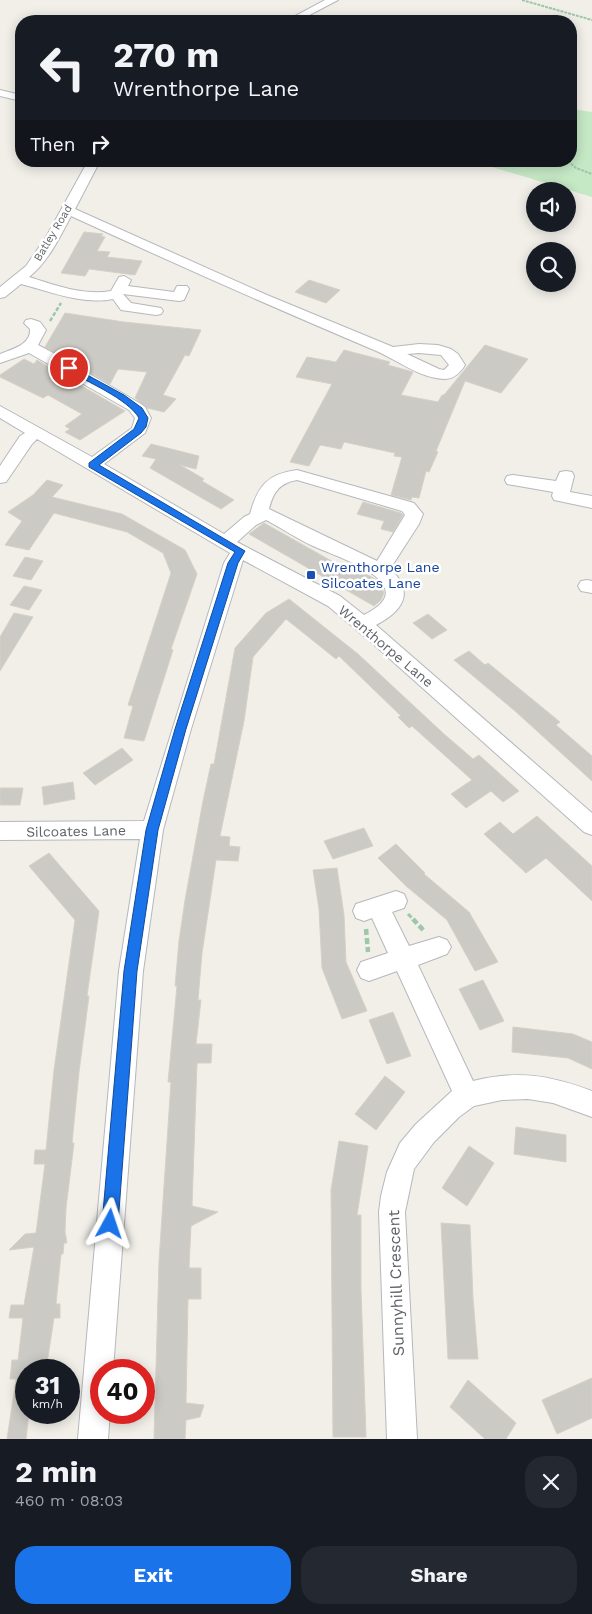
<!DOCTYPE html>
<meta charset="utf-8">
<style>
:root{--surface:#171b24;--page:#242831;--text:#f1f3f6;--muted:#9ea1a6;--accent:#1a73e8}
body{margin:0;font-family:"Work Sans",sans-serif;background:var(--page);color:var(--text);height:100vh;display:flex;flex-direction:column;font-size:19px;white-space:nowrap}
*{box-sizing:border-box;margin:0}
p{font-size:16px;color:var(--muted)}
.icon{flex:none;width:28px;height:28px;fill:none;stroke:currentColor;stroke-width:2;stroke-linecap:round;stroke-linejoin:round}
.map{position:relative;height:1439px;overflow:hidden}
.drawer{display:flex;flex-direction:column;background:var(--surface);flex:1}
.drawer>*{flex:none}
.hud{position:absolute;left:15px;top:15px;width:562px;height:152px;border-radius:20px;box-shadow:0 2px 12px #0003;background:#171b24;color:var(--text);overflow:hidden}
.buttons{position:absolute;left:526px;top:182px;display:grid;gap:10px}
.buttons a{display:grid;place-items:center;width:50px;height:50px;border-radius:50%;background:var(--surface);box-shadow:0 2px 12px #0003;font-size:25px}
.speed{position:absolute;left:15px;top:1359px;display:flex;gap:10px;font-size:25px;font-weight:700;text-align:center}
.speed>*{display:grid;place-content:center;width:65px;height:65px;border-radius:50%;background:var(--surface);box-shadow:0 2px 12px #0003;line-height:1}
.speed small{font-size:12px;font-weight:400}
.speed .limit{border:8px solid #d22;background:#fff;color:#111}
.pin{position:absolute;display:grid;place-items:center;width:42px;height:42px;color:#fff;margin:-21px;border:2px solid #fff;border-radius:50%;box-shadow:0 1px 5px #0007}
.me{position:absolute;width:55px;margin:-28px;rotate:5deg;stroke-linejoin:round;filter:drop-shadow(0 0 4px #0008)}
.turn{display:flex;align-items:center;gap:18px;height:105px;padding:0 15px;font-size:22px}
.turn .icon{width:65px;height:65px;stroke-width:2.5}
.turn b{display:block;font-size:35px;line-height:42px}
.then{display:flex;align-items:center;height:48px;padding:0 15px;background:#0003;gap:10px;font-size:19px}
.round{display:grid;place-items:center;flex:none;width:52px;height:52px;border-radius:20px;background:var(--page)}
.summary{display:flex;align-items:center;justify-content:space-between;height:85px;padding:0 15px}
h1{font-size:30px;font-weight:700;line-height:38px}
.button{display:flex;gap:10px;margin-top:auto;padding:10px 15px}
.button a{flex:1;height:58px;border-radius:20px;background:var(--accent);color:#fff;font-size:20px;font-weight:700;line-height:58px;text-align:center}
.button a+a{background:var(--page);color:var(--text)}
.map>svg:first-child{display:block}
.green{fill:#c5e8c5}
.building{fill:#cccac5;stroke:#d6d1c6}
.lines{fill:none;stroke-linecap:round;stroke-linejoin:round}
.minor-casing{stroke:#b5b8bc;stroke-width:2}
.path-far3{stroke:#9cc7a9;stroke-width:2;stroke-dasharray:3 1;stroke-linecap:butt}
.path-far2{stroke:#9cc7a9;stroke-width:2.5;stroke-dasharray:4 2;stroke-linecap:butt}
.path-far1{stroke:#9cc7a9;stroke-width:3;stroke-dasharray:5 2.5;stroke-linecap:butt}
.path{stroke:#9cc7a9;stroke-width:4.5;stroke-dasharray:6 3;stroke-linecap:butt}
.minor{fill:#fff;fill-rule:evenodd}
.route{fill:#1a73e8;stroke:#114b97}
.transit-dot{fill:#1a4fb4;stroke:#fff;stroke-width:2}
.labels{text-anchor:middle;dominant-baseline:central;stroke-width:5;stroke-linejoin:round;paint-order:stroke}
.far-street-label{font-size:11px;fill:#5f6368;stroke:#fff}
.transit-label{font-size:14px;fill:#164399;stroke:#fff;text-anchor:start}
.street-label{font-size:14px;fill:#5f6368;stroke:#fff}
.near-street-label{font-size:16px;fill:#5f6368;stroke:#fff}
</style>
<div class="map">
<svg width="592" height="1439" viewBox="0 0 592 1439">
<rect width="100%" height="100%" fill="#f1efe8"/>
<path class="green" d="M571,109L592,112V197L472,161H571Z"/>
<path class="building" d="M84,232L103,234L101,236L105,237L97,251L110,252L107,257L142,261L135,275L89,269L85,276L61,273Z
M309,280L340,290L326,303L295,292Z
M65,313L124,322L201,330L189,356L185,355L163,395L176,399L164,412L147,408L135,398L147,372L118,369L110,384L45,347Z
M485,345L528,359L501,393L465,381L436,451L438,452L429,472L426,471L419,498L412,497L411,500L391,495L402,457L394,456L395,453L344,442L341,449L320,445L309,466L290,462L332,384L296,377L307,357L336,362L344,350L390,362L388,365L413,372L401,395L438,402L442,395H444Z
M24,359L34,364L37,360L125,411L80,440L65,432L70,429L65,426L82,414L48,395L43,398L0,377V375Z
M151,444L199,456L196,469L180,465L204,479L202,481L234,500L221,509L150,468L156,459L142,456Z
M47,480L63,485L52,497L122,514L185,550L197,574L171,649L173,650L144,741L124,738L133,706L128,705L171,573L163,553L127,532L54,513L29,550L5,545L22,521L8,512L33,495Z
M363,502L401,513L403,515L393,532L381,529L384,521L357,514Z
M264,523L344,568L348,564L375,579L379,582L376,585L382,589L384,593L381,600L374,606L249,534Z
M25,557L43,561L31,580L13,576Z
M24,586L42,590L29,610L10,605Z
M289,599L358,654L444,734L473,759L479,755L519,791L503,802L491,791L466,808L451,794L472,780L412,726L409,728L398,717L401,716L339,656L336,659L286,619L253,657L244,721L220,836L230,837L229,846L240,847L238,861L216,860L202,953L198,1000H201L196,1044H212L211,1063H197L192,1206L218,1212L191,1226L189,1268H201V1299H188L186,1403L204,1405L200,1417L186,1420L185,1439H154L159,1261L171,1082H168L177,986H175L179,941L185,900L203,801L211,764H214L235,648L266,613Z
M14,613L33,617L0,671V637Z
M428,614L447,630L432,639L413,623Z
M469,651L485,665L488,663L560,722L556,725L592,756V781L515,711L454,660Z
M122,748L133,760L95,785L83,773Z
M73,782L75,799L44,805L42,787Z
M0,788H23L20,805H0Z
M537,816L592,866V901L546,858L526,873L484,834L500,822L513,834Z
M364,828L373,846L333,859L324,841Z
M396,844L425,873L424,874L469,912L498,962L475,971L447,920L406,886L378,858Z
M49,853L99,911L87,996H89L79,1072L72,1143H74L66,1208L65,1232L67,1243H64L63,1254H61L56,1304H60V1318H54L46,1370H26V1412H29L26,1439H7L16,1379H10L12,1360H18L23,1318H9L11,1305H24L34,1247L9,1250L25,1234L36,1233L45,1164H34L35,1150H46L54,1070L75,920L29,866Z
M337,868L344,915L346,962L367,1011L342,1019L322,968L319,909L313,870Z
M483,980L504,1021L480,1030L459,989Z
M393,1012L411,1056L387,1064L369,1020Z
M513,1027L573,1034L592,1042V1069L568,1058L512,1052Z
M385,1076L405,1092L376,1130L355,1114Z
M516,1127L566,1135V1162L514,1154Z
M339,1141L368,1146L357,1215H361V1289L366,1437H333L331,1190Z
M469,1146L494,1163L467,1206L442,1188Z
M441,1223L470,1225L473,1298L478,1359H448Z
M592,1378V1418L557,1434L542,1400Z
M468,1380L516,1423L506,1439H485L450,1407Z"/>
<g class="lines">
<g class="minor-casing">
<path id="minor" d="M325,0H338L298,21H286Z
M0,90L21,95V101L0,96Z
M88,161H100L75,209L267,295L393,347L419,344L438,345L451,349L458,354L465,365C460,373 454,379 444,379C419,378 396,359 374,350C272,307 171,262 71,216C60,237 48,262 29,277C55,285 83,296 111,291L119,277L124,276L131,280L128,286L174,292L177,286H187L189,289L184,300L179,301L123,294L131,303L161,308L163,311L161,314L156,315L121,310L113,299C82,305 51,292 21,284L5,297L0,298V287L26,266L46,237ZM419,353L441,355L449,365L444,370L439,369L407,354Z
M31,319L40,322L46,330L38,345L57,355L141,404L145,407L151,418L145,433L104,464L224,534L244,517L250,514C258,485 268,474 297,470L414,503L423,514L419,524L390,569C416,592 402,612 376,625L592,813V835L584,832L371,642L328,606L243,560L191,729L163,830L143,971L113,1370H101V1412H110L108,1439H78L119,971L140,839L0,840V822L144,821L224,563L230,553L37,439L32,444L6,482L0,483V466L20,436L25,433L0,418V406L92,457L132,428L135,418L129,410L29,353L0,363V354C12,349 31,345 30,329L24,323L26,320ZM297,480L402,511L405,515L377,561L269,509C273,493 279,483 297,480ZM266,520C282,528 297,539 313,546C339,558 426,584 364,615L340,596L237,542L256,525Z
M566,471L572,472L574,476L570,492L592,496V508L554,500L552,496L553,492L513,485L507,484L505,480L507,476L513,475L556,481L560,472Z
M587,580L592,581V593L581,591L578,586L581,581Z
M396,891L404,894L407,901L404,908L392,912L409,946L439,937L447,940L451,947L447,954L418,965L473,1081C518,1070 549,1075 592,1091V1117L553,1103L528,1099L502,1100L474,1106L459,1117L434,1142L414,1169L405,1212L417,1439H387L379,1212L381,1196L387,1172L400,1143L416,1124L452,1091L397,971L369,981L361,978L357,970L361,962L388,953L372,918L364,921L356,918L353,911L356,904Z"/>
</g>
<path class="path-far3" d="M522,0L592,20
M568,161L576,168L592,174"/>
<path class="path-far2" d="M50,321L61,303"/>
<path class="path-far1" d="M408,914L414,920"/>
<path class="path" d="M413,919L425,932
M366,929L368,952"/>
<use href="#minor" class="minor"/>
</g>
<path class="route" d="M69,365L124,395L142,408L148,418L146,427L141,433L99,465L245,551L238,563L186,729L158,830L137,971L118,1224L115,1230L110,1232L105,1230L102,1224L124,971L146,830L175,729L228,563L235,552L89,467V463L134,429L139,418C128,399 86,381 66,370L65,368Z"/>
<rect class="transit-dot" x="306" y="570" width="10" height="10" rx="2.5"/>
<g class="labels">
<g class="far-street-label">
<text transform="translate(53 233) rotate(-59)">Batley Road</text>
</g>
<g class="transit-label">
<text x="321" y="567">Wrenthorpe Lane<tspan x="321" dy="16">Silcoates Lane</tspan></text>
</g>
<g class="street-label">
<text transform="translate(386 646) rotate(40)">Wrenthorpe Lane</text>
<text transform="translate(76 831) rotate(-1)">Silcoates Lane</text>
</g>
<g class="near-street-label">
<text transform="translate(396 1283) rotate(-92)">Sunnyhill Crescent</text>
</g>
</g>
</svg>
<div class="buttons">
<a><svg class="icon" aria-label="sound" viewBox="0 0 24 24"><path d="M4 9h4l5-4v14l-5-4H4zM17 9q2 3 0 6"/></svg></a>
<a><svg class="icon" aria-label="search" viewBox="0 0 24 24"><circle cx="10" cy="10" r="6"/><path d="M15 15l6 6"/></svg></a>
</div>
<div class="speed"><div>31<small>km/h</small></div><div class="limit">40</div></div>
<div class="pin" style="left:69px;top:368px;background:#d93025"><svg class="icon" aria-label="arrive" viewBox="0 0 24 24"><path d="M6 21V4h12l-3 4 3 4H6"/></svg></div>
<svg class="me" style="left:110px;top:1224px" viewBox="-20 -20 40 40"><path d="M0-17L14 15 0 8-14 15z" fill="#1a73e8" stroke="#fff" stroke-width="4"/></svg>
<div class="hud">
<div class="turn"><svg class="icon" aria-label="left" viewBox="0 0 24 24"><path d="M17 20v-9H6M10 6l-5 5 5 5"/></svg><div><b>270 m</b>Wrenthorpe Lane</div></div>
<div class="then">Then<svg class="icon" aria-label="right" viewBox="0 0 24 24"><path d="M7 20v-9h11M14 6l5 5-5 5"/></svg></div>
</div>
</div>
<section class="drawer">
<div class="summary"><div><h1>2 min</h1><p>460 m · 08:03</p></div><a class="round"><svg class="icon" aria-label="close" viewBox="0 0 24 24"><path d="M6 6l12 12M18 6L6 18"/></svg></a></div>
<div class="button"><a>Exit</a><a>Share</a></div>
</section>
